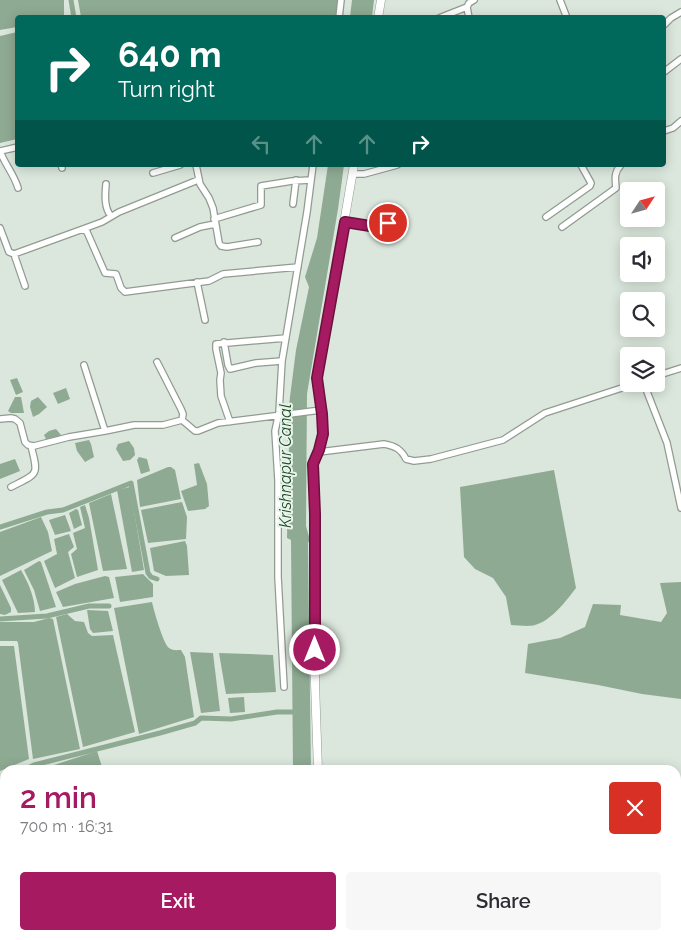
<!DOCTYPE html>
<meta charset="utf-8">
<style>
:root{--surface:#fff;--page:#f7f7f7;--text:#2b2b33;--muted:#7c7c81;--accent:#a51a60}
body{margin:0;font-family:Raleway,sans-serif;background:var(--page);color:var(--text);height:100vh;display:flex;flex-direction:column;font-size:19px;white-space:nowrap}
*{box-sizing:border-box;margin:0}
p{font-size:16px;color:var(--muted)}
.icon{flex:none;width:28px;height:28px;fill:none;stroke:currentColor;stroke-width:2;stroke-linecap:round;stroke-linejoin:round}
.map{position:relative;flex:1;overflow:hidden}
.drawer{position:absolute;left:0px;top:765px;width:681px;height:175px;display:flex;flex-direction:column;background:var(--surface);border-radius:15px 15px 0 0;box-shadow:0 2px 12px #0003}
.drawer>*{flex:none}
.banner{position:absolute;left:15px;top:15px;width:651px;height:152px;border-radius:5px;box-shadow:0 2px 12px #0003;background:#00695c;color:#fff;overflow:hidden}
.needle{width:32px;rotate:54deg}
.tools{position:absolute;left:620px;top:182px;display:grid;gap:10px}
.tools a{display:grid;place-items:center;width:45px;height:45px;border-radius:5px;background:var(--surface);box-shadow:0 2px 12px #0003;font-size:25px}
.pin{position:absolute;display:grid;place-items:center;width:42px;height:42px;color:#fff;margin:-21px;border:2px solid #fff;border-radius:50%;box-shadow:0 1px 5px #0007}
.me{position:absolute;width:55px;margin:-28px;rotate:0deg;stroke-linejoin:round;filter:drop-shadow(0 0 4px #0008)}
.turn{display:flex;align-items:center;gap:18px;height:105px;padding:0 20px;font-size:22px}
.turn .icon{width:65px;height:65px;stroke-width:2.5}
.turn b{display:block;font-size:35px;line-height:42px}
.lanes{display:flex;align-items:center;height:48px;padding:0 20px;background:#0003;justify-content:center;gap:25px;direction:ltr}
.lanes .off{opacity:.35}
.round{display:grid;place-items:center;flex:none;width:52px;height:52px;border-radius:5px;background:var(--page)}
.headline{display:flex;align-items:center;justify-content:space-between;height:85px;padding:0 20px}
h1{font-size:30px;font-weight:600;line-height:38px;color:var(--accent)}
.primary-button{display:flex;gap:10px;margin-top:auto;padding:10px 20px}
.primary-button a{flex:1;height:58px;border-radius:5px;background:var(--accent);color:#fff;font-size:20px;font-weight:600;line-height:58px;text-align:center}
.primary-button a+a{background:var(--page);color:var(--text)}
.map>svg:first-child{display:block}
.water{fill:#8faa93}
.lines{fill:none;stroke-linecap:round;stroke-linejoin:round}
.canal{stroke:#8faa93;stroke-width:5}
.street-casing{stroke:#919b92;stroke-width:8}
.secondary-casing{stroke:#919b92;stroke-width:9}
.street{stroke:#fff;stroke-width:5.5}
.secondary{stroke:#fff;stroke-width:8}
.route-casing{stroke:#6b113e;stroke-width:12}
.route{stroke:#a51a60;stroke-width:9}
.labels{text-anchor:middle;dominant-baseline:central;stroke-width:4;stroke-linejoin:round;paint-order:stroke}
.water-label{font-size:16px;font-style:italic;fill:#1c4726;stroke:#e8f4ea}
</style>
<div class="map">
<svg width="681" height="940" viewBox="0 0 681 940">
<rect width="100%" height="100%" fill="#dbe7dd"/>
<path class="water" d="M0,0H64V17L18,18L17,27L0,30Z
M78,0H340L337,18L81,17Z
M352,0H374L372,17H350Z
M17,32V139L0,143V36Z
M328,165H344L338,209L307,394L306,526L310,540L308,543L311,770H293L291,540L287,538L289,444L285,436L296,350L309,287L305,277L317,238Z
M17,378L23,392L16,395L10,380Z
M66,388L70,399L58,404L53,393Z
M15,397H21L24,413H11L8,411Z
M38,397L47,407L39,414L33,417L30,407L31,401Z
M56,429L61,435L51,440L46,439L44,435L49,431Z
M89,440L91,444L94,457L85,462L77,451L75,443Z
M129,441L134,448L135,455L130,460L123,461L116,449L118,444Z
M139,457L147,459L150,471L141,474L137,460Z
M15,459L20,471L0,479V464Z
M199,463L207,484L209,506L205,509L188,511L181,491L197,485L194,464Z
M168,467H171L175,470L181,499L140,507L137,480Z
M554,470L576,588C567,600 551,621 535,625C528,627 518,625 511,625L506,597L493,578L475,569L464,557L460,487Z
M130,487L144,570L132,572L117,490Z
M111,494L127,569L103,571L89,503Z
M182,502L187,517L186,539L148,543L141,510Z
M85,505L89,518L98,570L77,577L71,554L77,549L73,533L85,528L80,507Z
M76,509L78,510L82,525L74,529L69,513Z
M65,515L71,531L55,535L49,520Z
M41,517L48,532L52,551L0,576V532Z
M69,534L74,547L68,552L75,578L55,588L44,561L57,554L54,539Z
M185,541L187,546L189,575L166,576L154,571L150,548Z
M39,561L41,562L56,607L40,611L34,590L24,570Z
M21,570C28,582 35,598 35,612L18,613L2,580Z
M143,574L153,584V597L120,602L115,577Z
M105,576L109,577L114,598L63,607L56,592L75,584Z
M681,582V699L642,694L598,685L525,673L528,644L560,638L585,627L593,604L621,605L620,615L661,622L667,613L660,583Z
M0,585L11,608V612L5,615L0,614Z
M152,602C154,611 163,643 169,648C173,651 177,650 181,650L185,657L194,717L139,734L114,608Z
M87,610L108,611L113,631L93,633L90,629Z
M67,614L75,621L84,622L88,633L92,636L113,635L135,732L83,747L56,617Z
M49,618L53,619L80,749L33,759L18,643L17,641H0V622H34Z
M0,646H14L29,759L0,771Z
M190,652L213,653L220,711L201,713Z
M219,653L273,655L276,692L226,694Z
M244,697L245,712L230,713L228,698Z
M97,751L103,770H52L51,766Z
M5,784V875H0V786Z
M0,880L5,894V935H18L19,937L0,940Z
M150,935H166V940H115C127,938 138,938 150,935Z
M201,935H278V940H233Z
M296,935H317V940H296Z"/>
<g class="lines">
<path class="canal" d="M71,0L74,18
M0,527L47,512L63,510L131,483L148,573L151,577L157,579
M0,619L47,616L89,606H109
M24,770L34,765L160,733L195,723L201,718L231,719L277,712H293
M0,781L5,779"/>
<g class="street-casing">
<path id="street" d="M560,0L567,18
M467,7L469,18
M339,18L341,0
M439,18L467,7L469,3L474,0
M664,25L671,18L681,12
M664,72L681,59
M664,131L673,128L681,121
M0,151C5,165 14,174 18,188
M0,151L18,147
M61,165L62,168
M196,165L200,184L209,198L213,208L219,243L221,246L227,247L258,242
M153,173L180,165
M353,174H364L397,165
M106,184C105,195 104,208 111,216
M293,204L296,180
M546,217L590,186L591,183L581,165
M214,219L261,205V186L292,181L311,180
M345,222L370,226L388,223
M562,227L616,188C615,179 614,172 621,165
M0,228L9,252L14,254L83,229L87,232L105,273L116,274L121,288L125,292L209,281L223,274L298,267
M83,229L102,222L119,212L198,180
M175,238L200,227L215,224
M14,254L25,286
M197,282L205,320
M224,342L228,365L230,369L256,363L282,361
M157,362L181,409L183,414L182,420
M84,365L105,431
M656,376L681,368
M644,384L667,443L681,508
M0,419L11,418L15,419L20,423L25,442L28,445L34,446L69,437L105,431L134,425H163L182,420L195,431H198L218,423L321,410
M230,422L221,396L220,380L221,373L216,349V344L286,338
M319,452L384,444C395,446 401,449 406,459L414,461L431,459L503,440L545,413L634,384
M11,487C38,473 39,476 31,446
M284,687L278,577V480L275,431L279,412L282,361L307,212L313,165"/>
</g>
<g class="secondary-casing">
<path id="secondary" d="M378,18L381,0
M318,770L315,683V514L313,464L319,450L323,434L322,414L317,379L354,165
M324,935V940"/>
</g>
<use href="#street" class="street"/>
<use href="#secondary" class="secondary"/>
</g>
<g class="lines">
<g class="route-casing">
<path id="route" d="M315,650V514L313,464L319,450L323,434L322,414L317,378L345,222L370,226L388,223"/>
</g>
<use href="#route" class="route"/>
</g>
<g class="labels">
<g class="water-label">
<text transform="translate(285 466) rotate(-90)">Krishnapur Canal</text>
</g>
</g>
</svg>
<div class="tools">
<a><svg class="needle" viewBox="-14 -14 28 28"><path d="M0-13l5 13h-10z" fill="#e53935"/><path d="M0 13l5-13h-10z" fill="#7c7c81"/></svg></a>
<a><svg class="icon" aria-label="sound" viewBox="0 0 24 24"><path d="M4 9h4l5-4v14l-5-4H4zM17 9q2 3 0 6"/></svg></a>
<a><svg class="icon" aria-label="search" viewBox="0 0 24 24"><circle cx="10" cy="10" r="6"/><path d="M15 15l6 6"/></svg></a>
<a><svg class="icon" aria-label="layers" viewBox="0 0 24 24"><path d="M12 4l9 5-9 5-9-5zM3 14l9 5 9-5"/></svg></a>
</div>
<div class="pin" style="left:388px;top:223px;background:#d93025"><svg class="icon" aria-label="arrive" viewBox="0 0 24 24"><path d="M6 21V4h12l-3 4 3 4H6"/></svg></div>
<svg class="me" style="left:315px;top:650px" viewBox="-20 -20 40 40"><circle r="17" fill="#a51a60" stroke="#fff" stroke-width="3"/><path d="M0-11L8 9 0 5-8 9z" fill="#fff"/></svg>
<div class="banner">
<div class="turn"><svg class="icon" aria-label="right" viewBox="0 0 24 24"><path d="M7 20v-9h11M14 6l5 5-5 5"/></svg><div><b>640 m</b>Turn right</div></div>
<div class="lanes"><svg class="icon off" aria-label="left" viewBox="0 0 24 24"><path d="M17 20v-9H6M10 6l-5 5 5 5"/></svg><svg class="icon off" aria-label="ahead" viewBox="0 0 24 24"><path d="M12 20V5M6 11l6-6 6 6"/></svg><svg class="icon off" aria-label="ahead" viewBox="0 0 24 24"><path d="M12 20V5M6 11l6-6 6 6"/></svg><svg class="icon" aria-label="right" viewBox="0 0 24 24"><path d="M7 20v-9h11M14 6l5 5-5 5"/></svg></div>
</div>
<section class="drawer">
<div class="headline"><div><h1>2 min</h1><p>700 m · 16:31</p></div><a class="round" style="background:#d93025;color:#fff"><svg class="icon" aria-label="close" viewBox="0 0 24 24"><path d="M6 6l12 12M18 6L6 18"/></svg></a></div>
<div class="primary-button"><a>Exit</a><a>Share</a></div>
</section>
</div>
